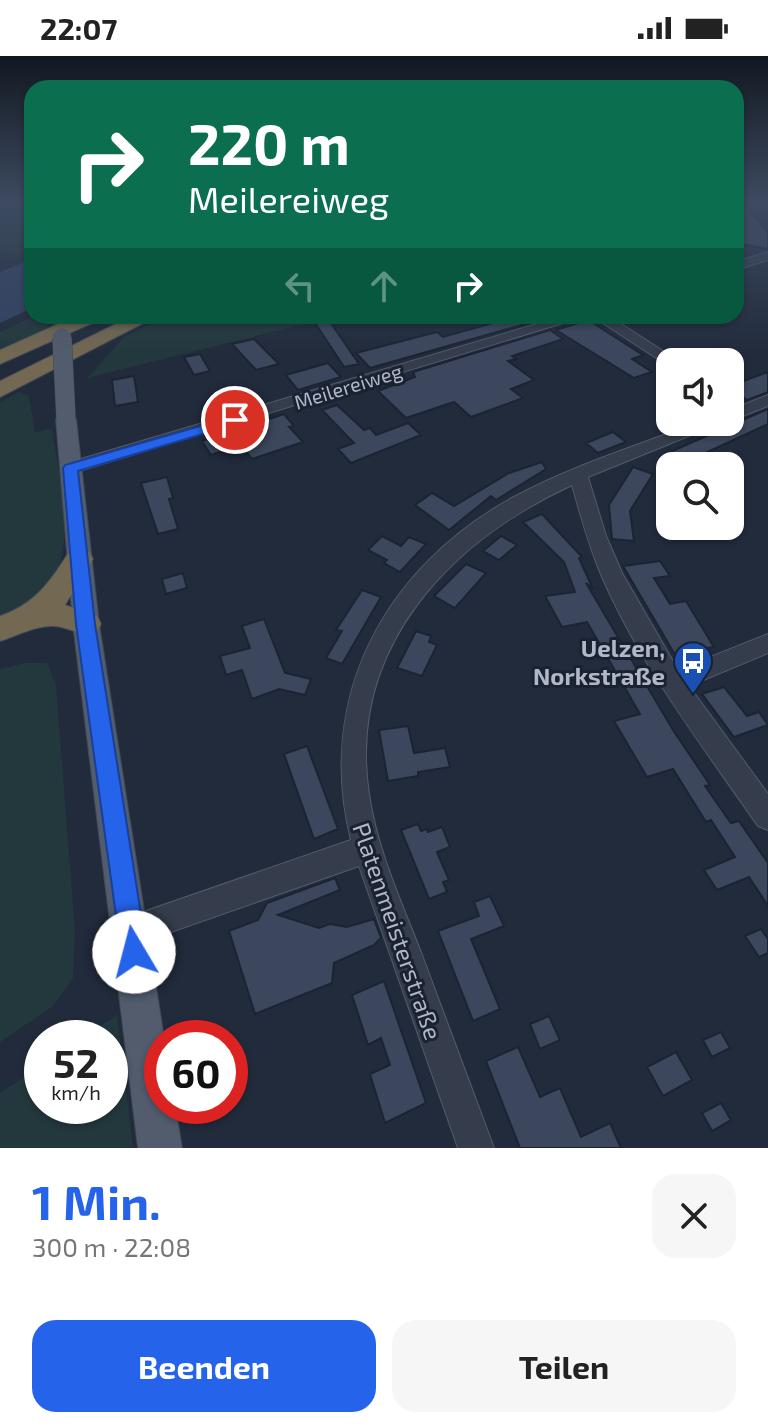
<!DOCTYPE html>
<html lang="de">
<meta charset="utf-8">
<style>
:root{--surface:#fff;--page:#f6f6f6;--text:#222;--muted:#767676;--accent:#2563eb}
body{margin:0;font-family:"Exo 2",sans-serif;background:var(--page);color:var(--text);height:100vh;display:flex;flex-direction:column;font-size:30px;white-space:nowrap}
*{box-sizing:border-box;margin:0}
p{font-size:26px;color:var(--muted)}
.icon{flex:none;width:44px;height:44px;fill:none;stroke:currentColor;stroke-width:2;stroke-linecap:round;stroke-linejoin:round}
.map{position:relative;height:1092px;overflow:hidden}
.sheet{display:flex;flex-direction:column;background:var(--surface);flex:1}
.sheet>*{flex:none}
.hud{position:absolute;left:24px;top:24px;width:720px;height:244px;border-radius:24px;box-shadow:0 2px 6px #0004;background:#0b6e4f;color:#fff;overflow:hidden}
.buttons{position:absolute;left:656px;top:292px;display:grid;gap:16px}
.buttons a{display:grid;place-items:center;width:88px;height:88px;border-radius:16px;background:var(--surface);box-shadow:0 2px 6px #0004;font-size:40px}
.speed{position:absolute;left:24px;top:964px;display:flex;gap:16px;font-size:40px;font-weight:700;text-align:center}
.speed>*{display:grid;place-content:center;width:104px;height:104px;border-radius:50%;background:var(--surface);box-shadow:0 2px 6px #0004;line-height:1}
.speed small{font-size:20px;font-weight:400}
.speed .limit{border:12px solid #d22;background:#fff;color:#111}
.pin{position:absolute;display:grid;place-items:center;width:68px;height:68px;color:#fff;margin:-34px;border:4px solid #fff;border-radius:50%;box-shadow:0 2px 8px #0007}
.me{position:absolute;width:88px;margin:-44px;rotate:352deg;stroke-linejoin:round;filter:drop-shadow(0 0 6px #0008)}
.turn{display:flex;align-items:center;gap:28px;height:168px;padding:0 32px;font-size:36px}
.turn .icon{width:104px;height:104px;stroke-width:2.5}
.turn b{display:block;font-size:56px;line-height:68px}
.lanes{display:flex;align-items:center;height:76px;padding:0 32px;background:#0003;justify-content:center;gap:40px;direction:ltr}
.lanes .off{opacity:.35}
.round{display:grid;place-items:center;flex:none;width:84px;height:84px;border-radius:24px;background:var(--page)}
.head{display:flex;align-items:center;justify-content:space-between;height:136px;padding:0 32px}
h1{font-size:48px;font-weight:700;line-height:60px;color:var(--accent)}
.action{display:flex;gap:16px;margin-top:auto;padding:16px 32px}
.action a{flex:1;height:92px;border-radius:24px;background:var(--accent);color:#fff;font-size:32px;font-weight:700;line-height:92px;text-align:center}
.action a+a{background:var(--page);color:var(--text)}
.status{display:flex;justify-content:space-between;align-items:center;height:56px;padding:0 40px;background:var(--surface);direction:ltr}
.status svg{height:22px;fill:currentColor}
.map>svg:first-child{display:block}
.green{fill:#23383d}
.water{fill:#314263}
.building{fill:#3c475d;stroke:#1c2433;stroke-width:2}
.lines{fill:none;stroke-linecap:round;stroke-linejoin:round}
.minor-casing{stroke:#535a6a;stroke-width:2}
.major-casing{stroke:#3e4655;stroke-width:2}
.highway-casing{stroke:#404757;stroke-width:2}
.minor{fill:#353d4c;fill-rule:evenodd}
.major{fill:#525c6d;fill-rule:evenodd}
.highway{fill:#736851;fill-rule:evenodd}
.major-bridge-casing{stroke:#3e4655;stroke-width:20;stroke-linecap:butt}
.major-bridge{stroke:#525c6d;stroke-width:19}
.route{fill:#2563eb;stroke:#184099;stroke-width:2}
.labels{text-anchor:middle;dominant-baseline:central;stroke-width:6;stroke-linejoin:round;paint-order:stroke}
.far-street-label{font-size:20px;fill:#b0b7c8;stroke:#1a2231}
.poi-label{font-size:24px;font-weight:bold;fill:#b0b7c8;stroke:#1a2231;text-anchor:end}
.street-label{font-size:24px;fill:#b0b7c8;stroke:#1a2231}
</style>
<div class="status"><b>22:07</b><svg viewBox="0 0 49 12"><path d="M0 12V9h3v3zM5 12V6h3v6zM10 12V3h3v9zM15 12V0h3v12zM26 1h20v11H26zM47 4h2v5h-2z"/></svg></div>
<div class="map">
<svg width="768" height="1092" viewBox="0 0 768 1092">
<rect width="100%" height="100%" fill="#212b3c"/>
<path class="green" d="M0,150L32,151V194L17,200L0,194Z
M34,260H47L49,270L42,277L0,298V276Z
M167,260H337L87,322L124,281Z
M19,336L29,340L35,376L52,373C59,425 83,502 38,543C28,553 12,559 0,566V346Z
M25,607H47L56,629L75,875L73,922L53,950L0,986V613Z
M117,959L133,1092H0V1037L42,1009V1050H110V982H82Z"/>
<path class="water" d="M32,203V252L0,267V216Z"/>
<path class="building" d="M736,150H747L768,176V193L736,187Z
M315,260H326L359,308L344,311L312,262Z
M518,260H529L536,265L370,312L356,297L437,276L443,281Z
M588,264L643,299L632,303L652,316L634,322L556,274Z
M550,274L563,283L512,300L516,303L508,305L534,324L511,333L523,342L471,361L454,346L406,362L378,335L415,321L413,316Z
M254,283L279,308L256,314L232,288Z
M200,298L210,315L194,319L184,301Z
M328,307L341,321L298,334L286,319Z
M768,316V336L747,344L730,333V330Z
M134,320L138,346L115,350L112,324Z
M337,349L364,374L370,372L376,379L408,367L421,379L351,407L338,393L354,387L322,354Z
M768,353V368L703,398L708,402L690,410H675L661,400Z
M284,358L294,370L289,371L303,386L252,403L241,389L211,399L202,385Z
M613,376L626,386L598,397L586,387Z
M542,406L546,413L496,444L491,440L449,474L415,449L432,437L454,450L509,417Z
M633,411L653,418L630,455L634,485L612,483L609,449Z
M167,421L173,442L169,443L178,473L158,478L141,427Z
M542,458L582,501L579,502L593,533L586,527L673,674L710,729L705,730L731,767L739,765L768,807V850L749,821L717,834L704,814L735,801L711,764L706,766L673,713L647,721L614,665L640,658L587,566L562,571L545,540L575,536L564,506L523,466Z
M382,480L401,490L409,481L426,488L400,516L384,507L387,504L368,494Z
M501,480L517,489L499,504L483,495Z
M660,505L670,520L654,522L670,548L686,545L714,591L674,597L623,510Z
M466,508L486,517L455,552L434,540Z
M183,517L187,532L166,538L162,523Z
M362,534L381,541L342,608L326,602L342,575L336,574Z
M264,563L285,617L311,623L305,639L279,633L252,643L242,614L226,619L220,600L250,592L242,570Z
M416,575L431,580L429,586L437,589L422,620L397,612Z
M724,631L747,660L759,656L768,669L734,681L702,638Z
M408,670L414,697L445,692L450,711L418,716V720L388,725L379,674Z
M307,690L338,773L314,783L284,698Z
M418,768L421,775L427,773L428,776L442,771L450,791L437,796L449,824L443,826L447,836L429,843L401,774Z
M335,822L340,834L278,859L319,872L330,868L347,871L374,863L381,882L374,889L334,907L332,927L255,958L229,875L258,864L267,847Z
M490,840L504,870L471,883L500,953L473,965L438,875L479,860L474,846Z
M761,873L768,883V897L759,901L745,880Z
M384,925L426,1047L385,1067L370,1018L390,1009L381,982L368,989L352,939Z
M549,960L560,984L540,993L530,968Z
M721,976L730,992L712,1001L703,984Z
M518,991L540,1041L560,1032L581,1081L610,1067L621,1092H520L486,1005Z
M676,996L692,1024L663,1040L647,1011Z
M721,1047L731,1064L712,1075L702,1057Z"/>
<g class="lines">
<g class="minor-casing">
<path id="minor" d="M759,145H768V153Z
M768,196V204L736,214V206Z
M564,260H586L76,416H64L61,412L64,408Z
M592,260H609L680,306L667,309Z
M768,339V350L730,365V354Z
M699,366H723L588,421L606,480L622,517L678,614L768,578V597L689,630L768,738V774L758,770C702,689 639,608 600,516C588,487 580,458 572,429C449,486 347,592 369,738C377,794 402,847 422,899C446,964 470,1028 494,1092H458L359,810L131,890L120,886L116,875L120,864L351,784C315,641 385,512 512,442C571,410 636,390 699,366Z"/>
</g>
<g class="major-casing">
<path id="major" d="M66,357L76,363L99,568L164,982H162V1050H175L182,1092H138L73,568L56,363Z"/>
</g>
<g class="highway-casing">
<path id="highway" d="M76,260H102L99,264L0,308V294Z
M132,260H157L0,341V325Z
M79,493L89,496L93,503L65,549L97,560L101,568L97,576C80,582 69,570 52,570C34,570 17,580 0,585V560C35,548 50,526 69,496Z"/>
</g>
<use href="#minor" class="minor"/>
<use href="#major" class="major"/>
<use href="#highway" class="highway"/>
<g class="major-bridge-casing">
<path id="major-bridge" d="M62,282L66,363"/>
</g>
<use href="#major-bridge" class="major-bridge"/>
</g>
<linearGradient id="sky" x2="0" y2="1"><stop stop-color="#121821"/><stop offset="0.49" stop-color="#3d4a61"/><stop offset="1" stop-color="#3d4a61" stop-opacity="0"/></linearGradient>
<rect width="768" height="298" fill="url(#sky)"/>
<path class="route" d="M235,360L240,361V367L78,415L95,568L147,896L143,905L134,909L125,905L121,896L76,568L63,412L65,409Z"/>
<defs>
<g id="bus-pin" transform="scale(2)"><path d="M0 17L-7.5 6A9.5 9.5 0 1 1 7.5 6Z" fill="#1a4fb4" stroke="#1a2231"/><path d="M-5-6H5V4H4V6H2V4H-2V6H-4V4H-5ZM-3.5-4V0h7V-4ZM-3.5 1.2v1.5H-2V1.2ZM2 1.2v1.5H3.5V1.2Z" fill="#fff"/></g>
</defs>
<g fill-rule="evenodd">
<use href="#bus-pin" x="693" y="605"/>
</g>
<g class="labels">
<g class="far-street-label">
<text transform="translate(348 330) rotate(-17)">Meilereiweg</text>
</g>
<g class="poi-label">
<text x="665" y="591">Uelzen,<tspan x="665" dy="28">Norkstraße</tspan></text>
</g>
<g class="street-label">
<text transform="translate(398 875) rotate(71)">Platenmeisterstraße</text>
</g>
</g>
</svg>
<div class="buttons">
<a><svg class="icon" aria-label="sound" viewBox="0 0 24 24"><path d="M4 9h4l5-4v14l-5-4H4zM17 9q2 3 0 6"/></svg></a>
<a><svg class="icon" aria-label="search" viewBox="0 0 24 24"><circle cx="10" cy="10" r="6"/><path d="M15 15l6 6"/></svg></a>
</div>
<div class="speed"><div>52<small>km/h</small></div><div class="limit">60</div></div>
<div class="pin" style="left:235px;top:364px;background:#d93025"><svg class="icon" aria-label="arrive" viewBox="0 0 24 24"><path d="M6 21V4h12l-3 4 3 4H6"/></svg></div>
<svg class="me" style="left:134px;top:896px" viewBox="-20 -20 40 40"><circle r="19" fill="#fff"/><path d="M0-13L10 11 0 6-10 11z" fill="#2563eb"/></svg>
<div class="hud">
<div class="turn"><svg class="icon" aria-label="right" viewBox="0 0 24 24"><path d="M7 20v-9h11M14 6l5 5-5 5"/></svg><div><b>220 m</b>Meilereiweg</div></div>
<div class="lanes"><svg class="icon off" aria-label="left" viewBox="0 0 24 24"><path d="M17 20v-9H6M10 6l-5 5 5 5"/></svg><svg class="icon off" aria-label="ahead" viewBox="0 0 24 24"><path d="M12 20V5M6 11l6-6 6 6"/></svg><svg class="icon" aria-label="right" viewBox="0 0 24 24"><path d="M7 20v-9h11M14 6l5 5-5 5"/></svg></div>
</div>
</div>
<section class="sheet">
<div class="head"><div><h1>1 Min.</h1><p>300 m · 22:08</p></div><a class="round"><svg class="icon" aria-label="close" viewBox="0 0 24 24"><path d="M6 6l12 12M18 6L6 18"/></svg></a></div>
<div class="action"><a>Beenden</a><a>Teilen</a></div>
</section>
